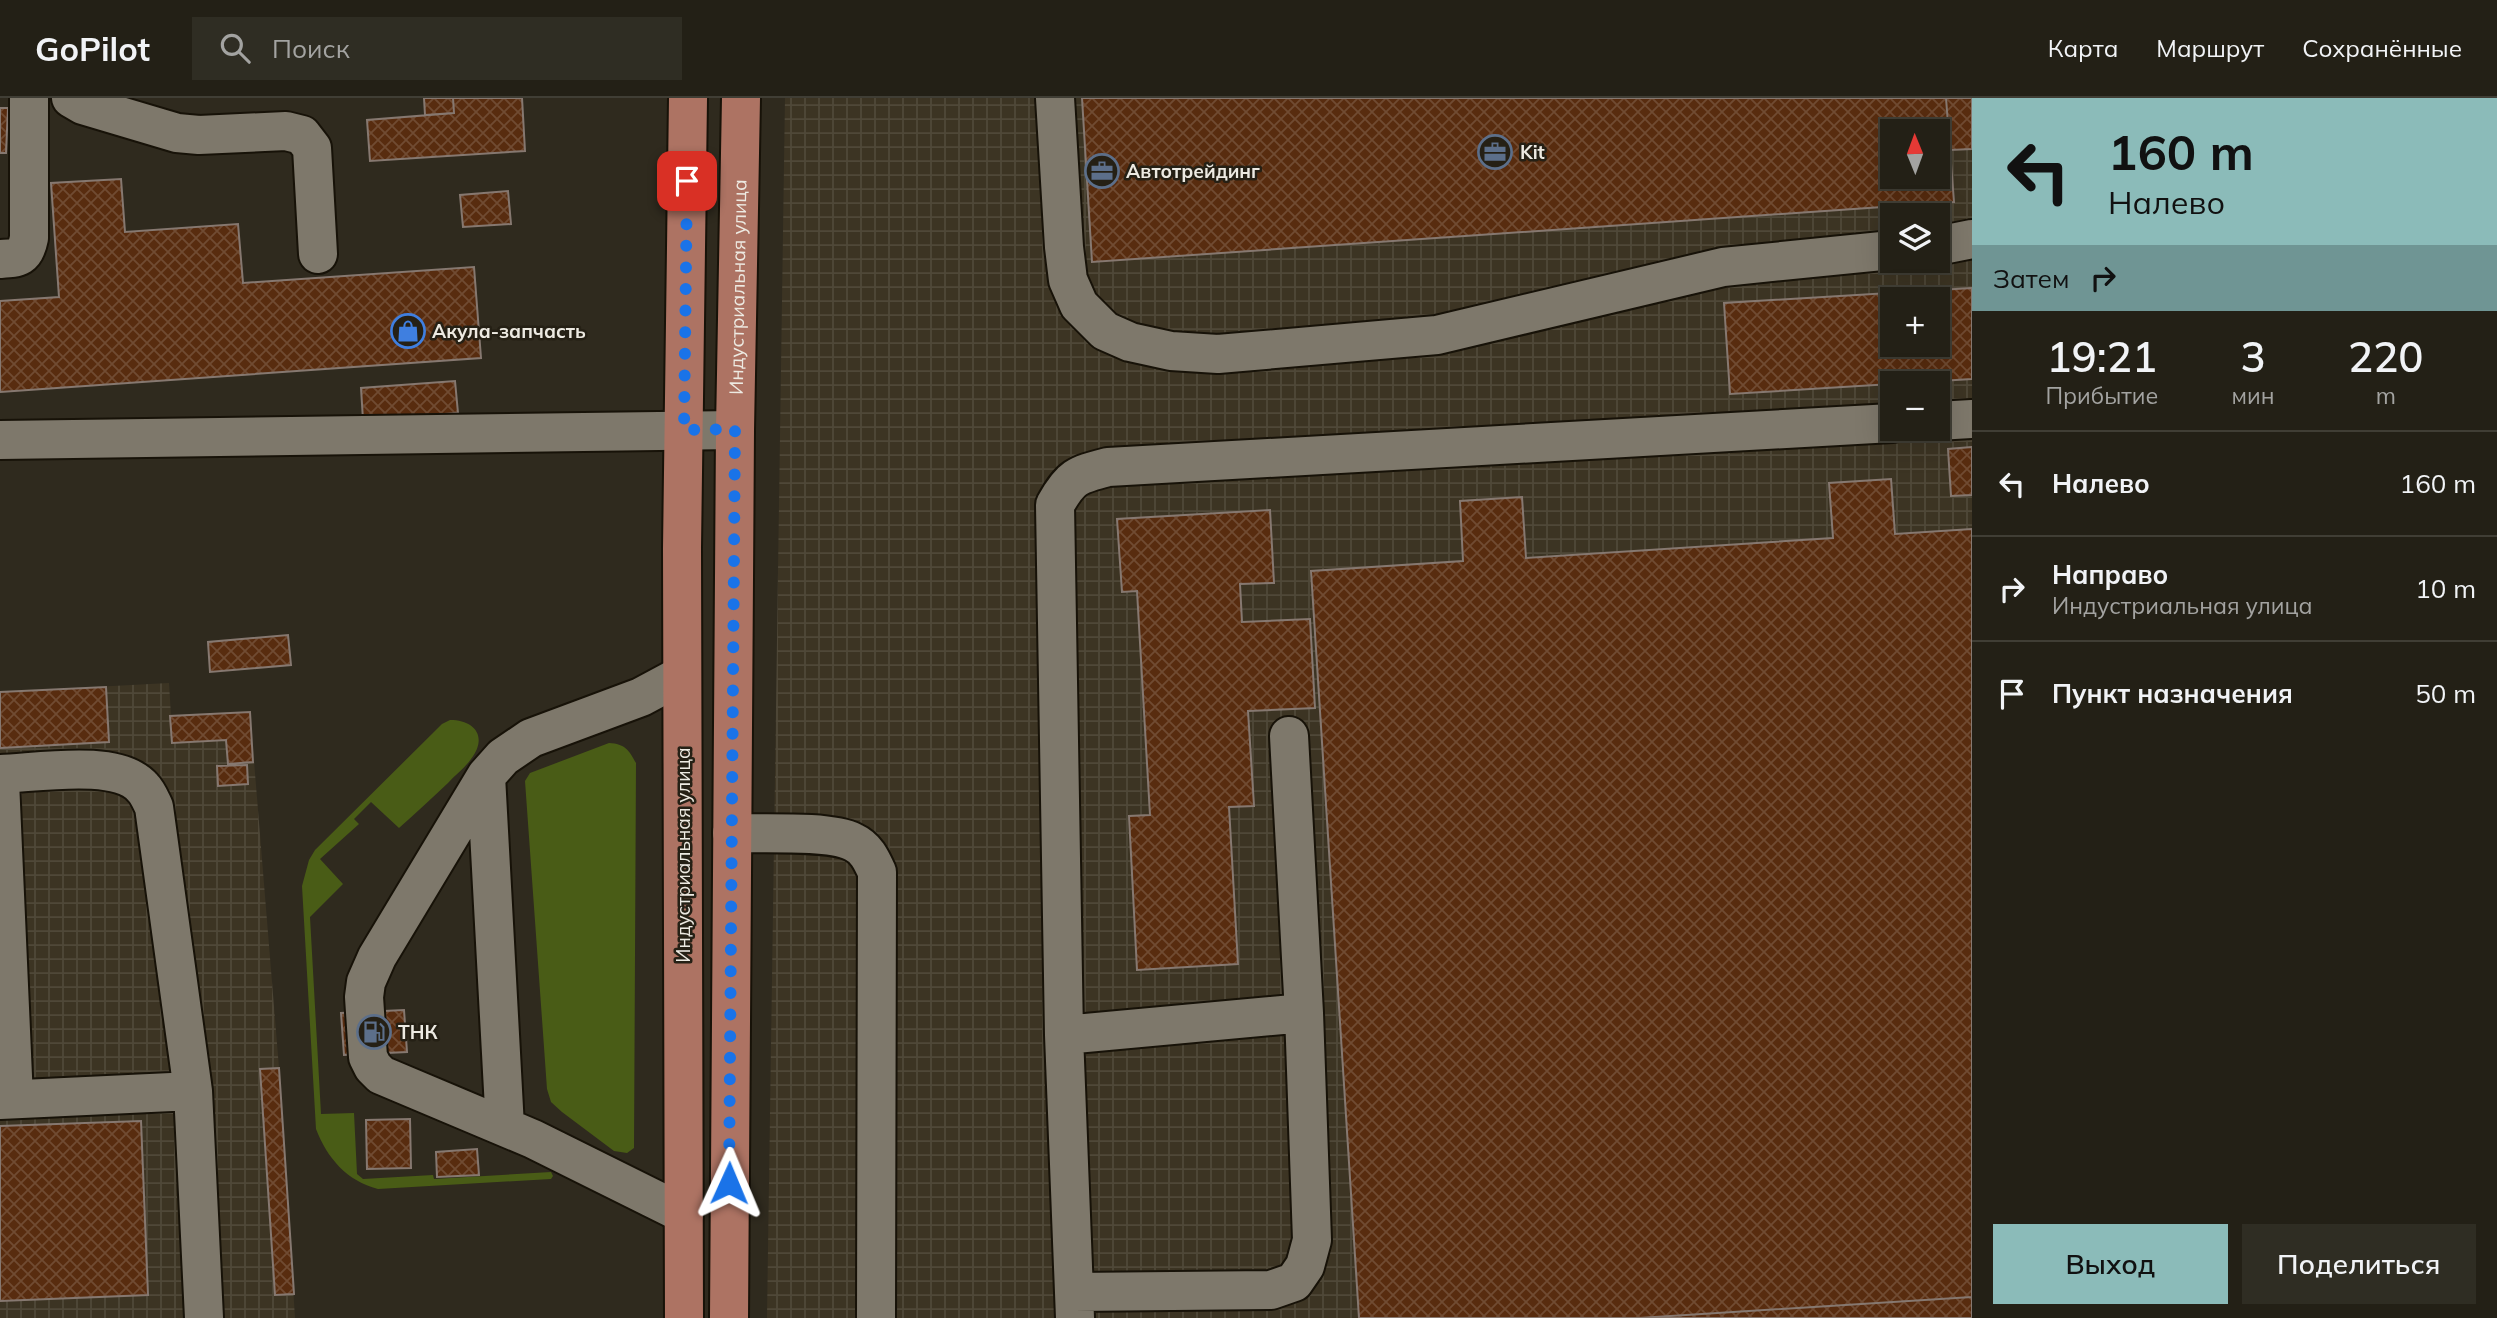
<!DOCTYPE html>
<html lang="ru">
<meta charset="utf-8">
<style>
:root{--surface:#232016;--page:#2f2d23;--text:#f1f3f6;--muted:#a3a3a1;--line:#403e35;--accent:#8bbbb9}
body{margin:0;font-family:Mulish,sans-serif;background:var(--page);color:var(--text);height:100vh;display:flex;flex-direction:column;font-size:26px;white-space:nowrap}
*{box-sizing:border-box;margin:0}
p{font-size:23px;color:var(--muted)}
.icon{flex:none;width:38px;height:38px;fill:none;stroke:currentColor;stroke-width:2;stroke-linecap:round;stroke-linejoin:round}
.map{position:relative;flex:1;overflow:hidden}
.side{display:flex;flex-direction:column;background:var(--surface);width:525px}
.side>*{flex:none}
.hud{background:#8bbbb9;color:#111;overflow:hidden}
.needle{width:46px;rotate:359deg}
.tools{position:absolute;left:1880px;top:21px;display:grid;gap:14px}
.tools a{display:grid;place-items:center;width:70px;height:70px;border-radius:0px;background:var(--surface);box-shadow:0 7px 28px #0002,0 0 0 2px var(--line);font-size:35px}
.pin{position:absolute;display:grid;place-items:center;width:60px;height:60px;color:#fff;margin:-30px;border-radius:14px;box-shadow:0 4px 10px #0006}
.me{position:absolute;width:77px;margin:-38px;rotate:1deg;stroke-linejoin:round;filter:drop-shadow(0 0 5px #0008)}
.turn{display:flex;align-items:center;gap:24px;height:147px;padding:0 21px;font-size:32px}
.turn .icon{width:91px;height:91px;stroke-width:2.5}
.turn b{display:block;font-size:49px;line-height:60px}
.then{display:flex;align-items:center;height:66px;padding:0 21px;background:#0003;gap:14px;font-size:26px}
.eta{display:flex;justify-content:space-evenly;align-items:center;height:119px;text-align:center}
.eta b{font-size:42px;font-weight:600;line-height:49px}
.button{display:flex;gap:14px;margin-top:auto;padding:14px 21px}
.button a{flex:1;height:80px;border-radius:0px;background:var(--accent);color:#111;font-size:28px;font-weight:600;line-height:80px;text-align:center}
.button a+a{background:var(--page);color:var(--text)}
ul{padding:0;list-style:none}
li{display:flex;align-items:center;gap:21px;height:105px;padding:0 21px;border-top:2px solid var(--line)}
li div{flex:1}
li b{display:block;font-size:26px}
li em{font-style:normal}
header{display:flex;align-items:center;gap:42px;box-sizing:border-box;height:98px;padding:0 35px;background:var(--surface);border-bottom:2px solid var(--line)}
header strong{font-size:33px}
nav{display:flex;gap:38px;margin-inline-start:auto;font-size:24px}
.search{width:490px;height:63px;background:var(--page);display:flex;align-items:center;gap:18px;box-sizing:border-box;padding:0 24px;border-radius:0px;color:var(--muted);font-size:26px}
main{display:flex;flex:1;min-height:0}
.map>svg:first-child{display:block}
.industrial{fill:url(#industrial-grid);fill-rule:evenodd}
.green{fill:#495c16}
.building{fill:url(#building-cross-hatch);stroke:#867870;stroke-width:2;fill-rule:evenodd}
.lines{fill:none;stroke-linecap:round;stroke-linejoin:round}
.minor-casing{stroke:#171208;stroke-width:42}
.major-casing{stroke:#171208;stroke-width:42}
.minor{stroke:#7e786b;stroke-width:38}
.major{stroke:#ad7363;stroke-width:38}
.route{stroke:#1a73e8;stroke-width:12;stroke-dasharray:0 21.6}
.labels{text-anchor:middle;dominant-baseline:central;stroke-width:5;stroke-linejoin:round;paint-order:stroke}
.poi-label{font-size:19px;font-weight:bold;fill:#edeae2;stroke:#252015;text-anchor:start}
.street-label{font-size:19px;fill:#edeae2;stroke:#252015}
</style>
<header>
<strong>GoPilot</strong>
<div class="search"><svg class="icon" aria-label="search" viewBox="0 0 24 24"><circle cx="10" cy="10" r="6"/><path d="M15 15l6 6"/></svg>Поиск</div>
<nav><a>Карта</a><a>Маршрут</a><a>Сохранённые</a></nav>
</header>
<main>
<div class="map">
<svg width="1972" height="1220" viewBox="0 0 1972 1220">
<defs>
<pattern id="industrial-grid" width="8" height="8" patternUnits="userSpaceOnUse" patternTransform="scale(1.75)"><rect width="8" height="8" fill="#3c3423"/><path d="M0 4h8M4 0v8" fill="none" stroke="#4f4838"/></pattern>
<pattern id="building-cross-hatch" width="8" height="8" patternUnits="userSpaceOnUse" patternTransform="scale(1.75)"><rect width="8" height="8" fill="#582c0f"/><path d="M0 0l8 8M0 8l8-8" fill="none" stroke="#704b32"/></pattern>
</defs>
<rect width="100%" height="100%" fill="#2f2a1e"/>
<path class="industrial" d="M785,0H1972V1220H767ZM1892,33H1937V79H1892ZM1892,117H1937V163H1892ZM1892,201H1937V247H1892ZM1892,285H1937V331H1892Z
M169,585L171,618L250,614L279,970L295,1220H0V594Z"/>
<path class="green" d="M450,622C475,622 488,639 471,661C465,670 455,677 448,685C432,700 416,715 399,730L371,704L354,721L359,726L320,761L343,786L310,819L321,1016L354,1015L357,1076L363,1081L433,1077L434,1081L551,1074L553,1078L551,1081L378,1091C347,1083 327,1060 316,1031L302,788L309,762L315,752L442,626Z
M609,645C625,646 629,652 636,665L634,1050L627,1055L614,1053L562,1014L551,1004L547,991L525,683L530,675Z"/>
<path class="building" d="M424,0H453L454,15L425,17Z
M453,0H522L525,53L370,63L367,22L454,15Z
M1082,0H1946L1954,104L1092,164ZM1892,33H1937V79H1892Z
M1946,0H1972V51L1950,52Z
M0,10H8L6,55H0Z
M121,81L125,134L238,126L243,185L474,169L481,260L0,294V203L59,199L51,85Z
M508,93L511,126L463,129L460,97Z
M1972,190V281L1730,296L1724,205ZM1892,201H1937V247H1892Z
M455,283L458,315L363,322L361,290Z
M1972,349V397L1951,398L1948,351Z
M1891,381L1895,436L1972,431V1199L1639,1220H1359L1311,473L1463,463L1460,403L1522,399L1526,460L1833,440L1829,385Z
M1270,412L1274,485L1240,486L1242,524L1310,521L1315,610L1248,613L1254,708L1229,709L1238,866L1137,872L1129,718L1150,717L1137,493L1122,494L1117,421Z
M288,537L291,567L210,574L208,544Z
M106,589L109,644L0,650V594Z
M250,614L253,664L228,666L226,642L172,645L170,618Z
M247,667L248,686L218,688L217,668Z
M404,912L407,954L344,957L341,915Z
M279,970L294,1196L275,1197L260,971Z
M410,1021L411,1070L367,1071L366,1022Z
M141,1023L148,1197L0,1203V1028Z
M477,1051L479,1077L437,1079L436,1054Z
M1972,1199V1220H1639Z"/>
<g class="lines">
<g class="minor-casing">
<path id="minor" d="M71,0L83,7L177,35L199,37L286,33L302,37L312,50L318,156
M1055,0L1064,149L1068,182L1079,207L1105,233L1130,244L1171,253L1218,256L1437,237L1723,169L1892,152
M1937,148L1972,141
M0,161C19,160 25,160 29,140V0
M1937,323L1972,321
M0,342L735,332
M682,577L641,599L531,640L503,659L486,678L377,859L366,884L364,899L368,959L373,969L381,977L533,1041L684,1116
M0,676C36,675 118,660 143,690C148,695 151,703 154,709L193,993
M486,678L505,1029
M0,683L14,1001
M732,735C761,736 829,732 853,744C866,750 871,761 877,774L876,1220
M1064,937L1304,915
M0,1002L193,993L204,1220
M1074,1194L1271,1192L1294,1184L1305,1168L1312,1142L1304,915L1289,638
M1075,1220L1064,937L1055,407C1071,378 1077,377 1108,369L1892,325"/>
</g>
<g class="major-casing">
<g id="major">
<path d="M684,1220L682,450L688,0"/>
<path id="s1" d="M729,1220L735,332L741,0"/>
</g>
</g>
<use href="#minor" class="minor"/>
<use href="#major" class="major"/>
</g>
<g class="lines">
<path class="route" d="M687,83L684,332L735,331L729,1085"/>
</g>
<defs>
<g id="office-ring" transform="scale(1.75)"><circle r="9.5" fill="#252015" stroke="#5c6f8a" stroke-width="1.5"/><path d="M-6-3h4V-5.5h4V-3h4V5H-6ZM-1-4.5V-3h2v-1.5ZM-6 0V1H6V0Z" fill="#5c6f8a"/></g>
<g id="shop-ring" transform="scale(1.75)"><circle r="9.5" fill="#252015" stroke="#3f7fe0" stroke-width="1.5"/><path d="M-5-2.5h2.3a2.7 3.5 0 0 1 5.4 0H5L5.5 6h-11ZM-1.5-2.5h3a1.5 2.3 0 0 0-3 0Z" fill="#3f7fe0"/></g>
<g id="fuel-ring" transform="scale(1.75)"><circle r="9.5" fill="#252015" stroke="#5c6f8a" stroke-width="1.5"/><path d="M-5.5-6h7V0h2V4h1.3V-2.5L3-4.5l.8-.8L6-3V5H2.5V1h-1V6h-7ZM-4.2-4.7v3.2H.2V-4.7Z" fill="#5c6f8a"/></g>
</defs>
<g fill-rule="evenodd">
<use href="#office-ring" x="1495" y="54"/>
<use href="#office-ring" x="1102" y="73"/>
<use href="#shop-ring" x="408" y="233"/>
<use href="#fuel-ring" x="374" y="934"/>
</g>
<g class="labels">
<g class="poi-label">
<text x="1520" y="54">Kit</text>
<text x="1126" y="73">Автотрейдинг</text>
<text x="432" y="233">Акула-запчасть</text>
<text x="398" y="934">ТНК</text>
</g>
<g class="street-label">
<text stroke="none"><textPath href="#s1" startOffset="1031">Индустриальная улица</textPath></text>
<text transform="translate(683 757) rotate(-90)">Индустриальная улица</text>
</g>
</g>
</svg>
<div class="tools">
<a><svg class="needle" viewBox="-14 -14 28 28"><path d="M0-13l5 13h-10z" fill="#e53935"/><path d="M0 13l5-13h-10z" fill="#a3a3a1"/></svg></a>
<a><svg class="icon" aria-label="layers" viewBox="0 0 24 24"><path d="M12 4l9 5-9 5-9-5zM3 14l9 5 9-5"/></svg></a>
<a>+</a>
<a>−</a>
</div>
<div class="pin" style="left:687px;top:83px;background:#d93025"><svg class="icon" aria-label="arrive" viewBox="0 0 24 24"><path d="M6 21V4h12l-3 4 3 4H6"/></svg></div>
<svg class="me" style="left:729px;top:1085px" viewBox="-20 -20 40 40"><path d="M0-17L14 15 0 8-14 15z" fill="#1a73e8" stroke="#fff" stroke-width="4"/></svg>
</div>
<section class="side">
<div class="hud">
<div class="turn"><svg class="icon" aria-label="left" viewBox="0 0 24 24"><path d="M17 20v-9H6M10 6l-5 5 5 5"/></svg><div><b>160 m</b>Налево</div></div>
<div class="then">Затем<svg class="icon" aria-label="right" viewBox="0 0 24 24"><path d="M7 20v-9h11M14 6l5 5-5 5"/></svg></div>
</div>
<div class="eta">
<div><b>19:21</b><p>Прибытие</p></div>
<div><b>3</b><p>мин</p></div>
<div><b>220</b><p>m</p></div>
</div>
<ul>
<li><svg class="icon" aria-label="left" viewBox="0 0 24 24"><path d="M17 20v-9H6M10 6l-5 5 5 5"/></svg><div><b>Налево</b></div><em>160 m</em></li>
<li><svg class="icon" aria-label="right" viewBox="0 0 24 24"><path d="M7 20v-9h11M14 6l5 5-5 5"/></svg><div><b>Направо</b><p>Индустриальная улица</p></div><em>10 m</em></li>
<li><svg class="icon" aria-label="arrive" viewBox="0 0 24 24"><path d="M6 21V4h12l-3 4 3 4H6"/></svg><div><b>Пункт назначения</b></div><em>50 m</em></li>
</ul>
<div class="button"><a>Выход</a><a>Поделиться</a></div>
</section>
</main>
